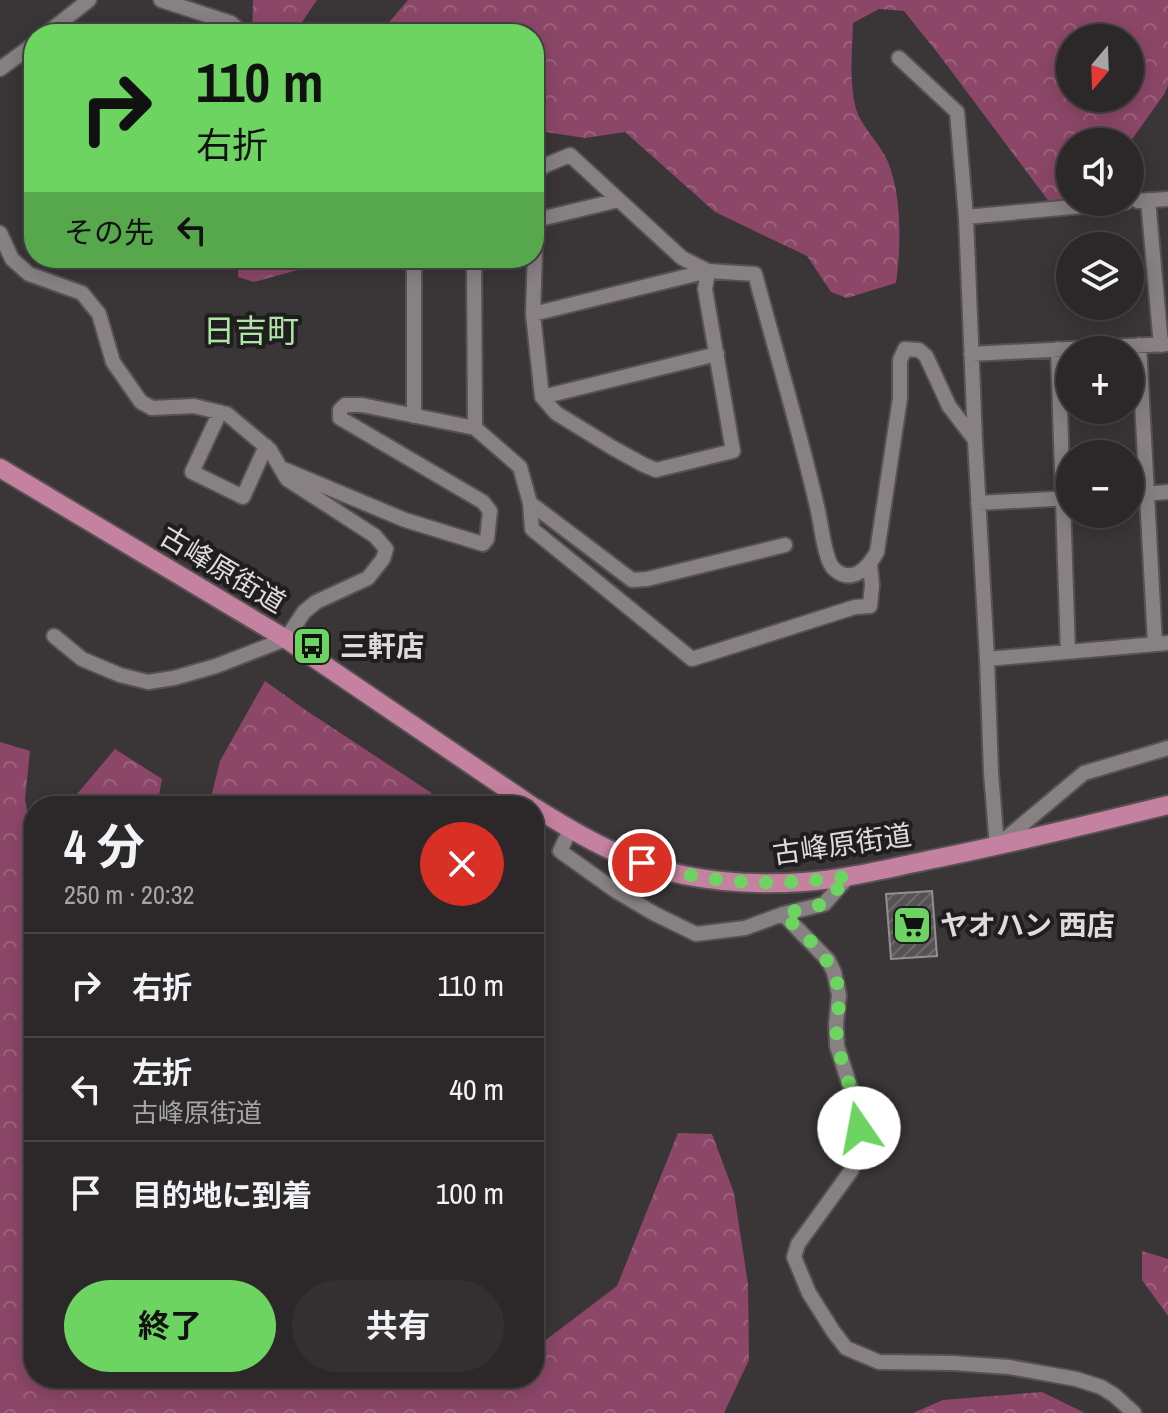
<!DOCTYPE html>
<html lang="ja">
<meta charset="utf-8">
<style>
:root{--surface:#2c2829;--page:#343031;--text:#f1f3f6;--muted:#a6a6a8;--line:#484446;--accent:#6dd361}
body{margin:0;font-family:"Archivo Narrow","Noto Sans JP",sans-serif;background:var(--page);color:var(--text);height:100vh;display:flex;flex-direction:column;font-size:30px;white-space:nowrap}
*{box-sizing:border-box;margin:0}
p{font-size:26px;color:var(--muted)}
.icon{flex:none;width:44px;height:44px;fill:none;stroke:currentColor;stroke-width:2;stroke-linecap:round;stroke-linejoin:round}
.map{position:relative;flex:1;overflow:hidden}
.details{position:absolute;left:24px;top:796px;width:520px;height:592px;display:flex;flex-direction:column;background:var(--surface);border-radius:32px;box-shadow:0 4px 20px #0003,0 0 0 2px var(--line)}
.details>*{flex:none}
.banner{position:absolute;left:24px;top:24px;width:520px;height:244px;border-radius:32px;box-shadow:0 4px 20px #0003,0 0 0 2px var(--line);background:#6dd361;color:#111;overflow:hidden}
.needle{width:52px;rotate:199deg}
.buttons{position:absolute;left:1056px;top:24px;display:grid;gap:16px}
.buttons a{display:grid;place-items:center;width:88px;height:88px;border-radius:50%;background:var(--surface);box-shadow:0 4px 20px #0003,0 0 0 2px var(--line);font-size:40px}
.pin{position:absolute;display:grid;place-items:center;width:68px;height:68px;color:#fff;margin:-34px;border:4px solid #fff;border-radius:50%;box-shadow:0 2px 8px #0007}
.me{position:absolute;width:88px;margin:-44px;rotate:348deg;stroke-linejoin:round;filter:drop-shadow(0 0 6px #0008)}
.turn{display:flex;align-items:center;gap:28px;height:168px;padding:0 40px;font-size:36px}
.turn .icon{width:104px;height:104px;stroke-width:2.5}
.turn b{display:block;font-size:56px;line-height:68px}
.then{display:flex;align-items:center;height:76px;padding:0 40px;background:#0003;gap:16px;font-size:30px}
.round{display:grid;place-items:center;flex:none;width:84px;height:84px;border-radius:42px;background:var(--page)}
.summary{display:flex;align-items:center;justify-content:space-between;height:136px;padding:0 40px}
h1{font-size:48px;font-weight:700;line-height:60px}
.cta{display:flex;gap:16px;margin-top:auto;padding:16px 40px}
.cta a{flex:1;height:92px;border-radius:48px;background:var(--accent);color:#111;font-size:32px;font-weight:700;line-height:92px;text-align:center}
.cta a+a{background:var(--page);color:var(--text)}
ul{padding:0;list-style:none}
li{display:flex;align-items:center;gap:24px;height:104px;padding:0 40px;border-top:2px solid var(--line)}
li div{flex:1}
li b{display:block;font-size:30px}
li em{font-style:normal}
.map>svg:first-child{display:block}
.forest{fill:url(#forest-crowns);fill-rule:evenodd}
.building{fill:url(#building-hatch);stroke:#958e91;stroke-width:2}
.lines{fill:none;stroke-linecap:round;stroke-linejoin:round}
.minor-casing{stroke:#575153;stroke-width:18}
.major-casing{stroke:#575153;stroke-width:22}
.minor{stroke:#888184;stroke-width:14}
.major{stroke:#c581a0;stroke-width:18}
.route{stroke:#6dd361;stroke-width:14;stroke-dasharray:0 25.2}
.labels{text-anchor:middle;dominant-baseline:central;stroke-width:8;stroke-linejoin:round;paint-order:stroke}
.street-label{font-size:28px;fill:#dedbdc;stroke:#201d1e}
.poi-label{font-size:28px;font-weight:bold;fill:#dedbdc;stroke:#201d1e;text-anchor:start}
.quarter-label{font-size:32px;fill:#afe5a7;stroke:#201d1e}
</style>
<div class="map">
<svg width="1168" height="1413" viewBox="0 0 1168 1413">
<defs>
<pattern id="forest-crowns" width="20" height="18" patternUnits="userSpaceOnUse" patternTransform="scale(2)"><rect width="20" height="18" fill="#8c4768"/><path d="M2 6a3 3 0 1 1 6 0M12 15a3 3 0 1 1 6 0" fill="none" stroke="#9c617d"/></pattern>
<pattern id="building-hatch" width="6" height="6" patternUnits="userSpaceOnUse" patternTransform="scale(2)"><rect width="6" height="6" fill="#575154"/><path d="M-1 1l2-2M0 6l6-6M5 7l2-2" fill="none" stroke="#6f696c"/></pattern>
</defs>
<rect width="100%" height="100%" fill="#3a3537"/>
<path class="forest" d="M253,0H317L294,34H252Z
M408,0H1168V85L1165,93L1130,142H1070V198L1050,203L940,56L904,11L879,9L853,23C852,51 849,82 856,109C862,128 880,143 888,162C902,196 901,247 896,283L847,298L831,292L807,256L715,212L625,132L585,138L546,132L534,136V34H379ZM1070,38H1130V98H1070Z
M238,258H327L316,265L254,282L238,277Z
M265,681L307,711L430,792L442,806H209L220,761Z
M0,742L30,751L25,799L29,821L34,823V1378H534V1340L543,1342L617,1286L678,1133L712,1134L734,1193L748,1284L749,1360L724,1413H0Z
M115,749L162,779L157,806H67Z
M1142,1251L1168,1259V1316L1142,1280Z
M1042,1392L1085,1413H913L943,1400Z"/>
<path class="building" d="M932,891L937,956L891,959L886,894Z"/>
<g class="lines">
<g class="minor-casing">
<path id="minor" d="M161,0L231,23L240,31L241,34
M46,34L89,0
M899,58L957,112L966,217L975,440L987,659L991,772L997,847
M0,69L34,44
M534,173L546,165L570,155L682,258L708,271
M619,200L536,220L533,314L542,397L556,413L613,448L644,465L656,470L733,451L705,289L708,271
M1148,200L1161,345
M1138,201L1168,199
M966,217L1126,202
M0,233L12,259L29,274L82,293L99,314L113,362L141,402L152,408L194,406L227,414L270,450L287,479L375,536L386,549L383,559L368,578L316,602L304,612L286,639L216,666L174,678L148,682L120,675L82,659L54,636
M474,258L475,428
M533,314L708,271L755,274C776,353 800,431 818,511C821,524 825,561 834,569C852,585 868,568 877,552L900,398V360L905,349L919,350L926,356L949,406L975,440
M1139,345L1155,644
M1058,349L1068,652
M971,354L1168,344
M542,397L717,354
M220,412L192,472L243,497L266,446
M414,416V266L417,258
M281,468L405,520L483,544L487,539L490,511L483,502L340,418V410L345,405H362L475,428L520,467L530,503L532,529L692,659L855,607L870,606L872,585L870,565
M1130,495L1168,492
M530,503L632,580L647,579L785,545
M978,503L1070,498
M987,659L1168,643
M570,830L560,851L616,891L655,914L696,934L745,928L783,914L824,904L849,876
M998,845L1084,773L1168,748
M783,914L828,960L834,972L839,995L836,1024L837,1046L858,1111L860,1145L851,1171L798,1244L794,1257L809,1293L833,1331L846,1348L879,1362L953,1363L1009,1367L1076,1379L1101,1387L1114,1395L1134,1413"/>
</g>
<g class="major-casing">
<path id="major" d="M0,468L286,639L532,806
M534,807C580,836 629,864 683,875C723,883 764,885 804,882C845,879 885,869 924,861C1006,845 1087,825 1168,805"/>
</g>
<use href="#minor" class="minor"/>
<use href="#major" class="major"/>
</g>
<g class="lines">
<path class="route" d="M642,863C715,885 773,887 849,876L824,904L783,914C806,938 836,959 839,994C840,1013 833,1031 839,1050C845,1076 857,1101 859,1128"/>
</g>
<defs>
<g id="bus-square" transform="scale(2)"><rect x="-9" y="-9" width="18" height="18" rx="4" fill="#6dd361" stroke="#201d1e"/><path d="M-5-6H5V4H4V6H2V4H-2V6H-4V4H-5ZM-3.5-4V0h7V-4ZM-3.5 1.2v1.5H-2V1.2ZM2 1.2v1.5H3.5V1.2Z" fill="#111"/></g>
<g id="supermarket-square" transform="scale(2)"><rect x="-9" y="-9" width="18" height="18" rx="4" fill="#6dd361" stroke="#201d1e"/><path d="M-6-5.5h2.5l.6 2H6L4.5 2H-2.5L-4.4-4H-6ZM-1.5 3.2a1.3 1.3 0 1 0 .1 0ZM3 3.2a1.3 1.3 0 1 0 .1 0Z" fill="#111"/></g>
</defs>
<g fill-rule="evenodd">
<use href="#bus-square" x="312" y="646"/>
<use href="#supermarket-square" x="912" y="925"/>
</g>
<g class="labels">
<g class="street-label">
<text transform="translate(223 569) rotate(31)">古峰原街道</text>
<text transform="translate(842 844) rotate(-8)">古峰原街道</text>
</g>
<g class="poi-label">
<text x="340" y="646">三軒店</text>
<text x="940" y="925">ヤオハン 西店</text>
</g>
<g class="quarter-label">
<text x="251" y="330">日吉町</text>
</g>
</g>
</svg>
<div class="buttons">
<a><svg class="needle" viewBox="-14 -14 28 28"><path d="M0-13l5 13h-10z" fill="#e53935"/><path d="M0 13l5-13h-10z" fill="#a6a6a8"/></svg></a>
<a><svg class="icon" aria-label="sound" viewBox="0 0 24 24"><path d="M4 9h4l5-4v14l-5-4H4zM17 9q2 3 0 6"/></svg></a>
<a><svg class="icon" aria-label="layers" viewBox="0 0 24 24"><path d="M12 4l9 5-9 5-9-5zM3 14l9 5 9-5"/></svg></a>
<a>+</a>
<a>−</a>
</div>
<div class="pin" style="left:642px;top:863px;background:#d93025"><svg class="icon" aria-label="arrive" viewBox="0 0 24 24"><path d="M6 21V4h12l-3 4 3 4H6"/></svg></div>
<svg class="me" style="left:859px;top:1128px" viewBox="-20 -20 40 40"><circle r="19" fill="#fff"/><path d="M0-13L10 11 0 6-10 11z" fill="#6dd361"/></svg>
<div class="banner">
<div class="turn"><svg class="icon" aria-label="right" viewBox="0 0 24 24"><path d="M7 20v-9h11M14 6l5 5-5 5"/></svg><div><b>110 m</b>右折</div></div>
<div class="then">その先<svg class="icon" aria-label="left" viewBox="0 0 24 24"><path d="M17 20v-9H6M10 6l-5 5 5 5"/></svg></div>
</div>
<section class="details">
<div class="summary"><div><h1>4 分</h1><p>250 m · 20:32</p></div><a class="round" style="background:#d93025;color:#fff"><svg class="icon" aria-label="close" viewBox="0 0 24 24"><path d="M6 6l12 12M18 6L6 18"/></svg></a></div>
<ul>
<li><svg class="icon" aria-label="right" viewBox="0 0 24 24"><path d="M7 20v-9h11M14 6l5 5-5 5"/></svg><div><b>右折</b></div><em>110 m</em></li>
<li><svg class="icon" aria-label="left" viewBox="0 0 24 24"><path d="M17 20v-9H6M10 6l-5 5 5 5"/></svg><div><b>左折</b><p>古峰原街道</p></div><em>40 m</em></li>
<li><svg class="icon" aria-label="arrive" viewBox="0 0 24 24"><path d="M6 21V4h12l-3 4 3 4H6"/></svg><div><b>目的地に到着</b></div><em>100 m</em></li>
</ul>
<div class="cta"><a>終了</a><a>共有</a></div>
</section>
</div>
